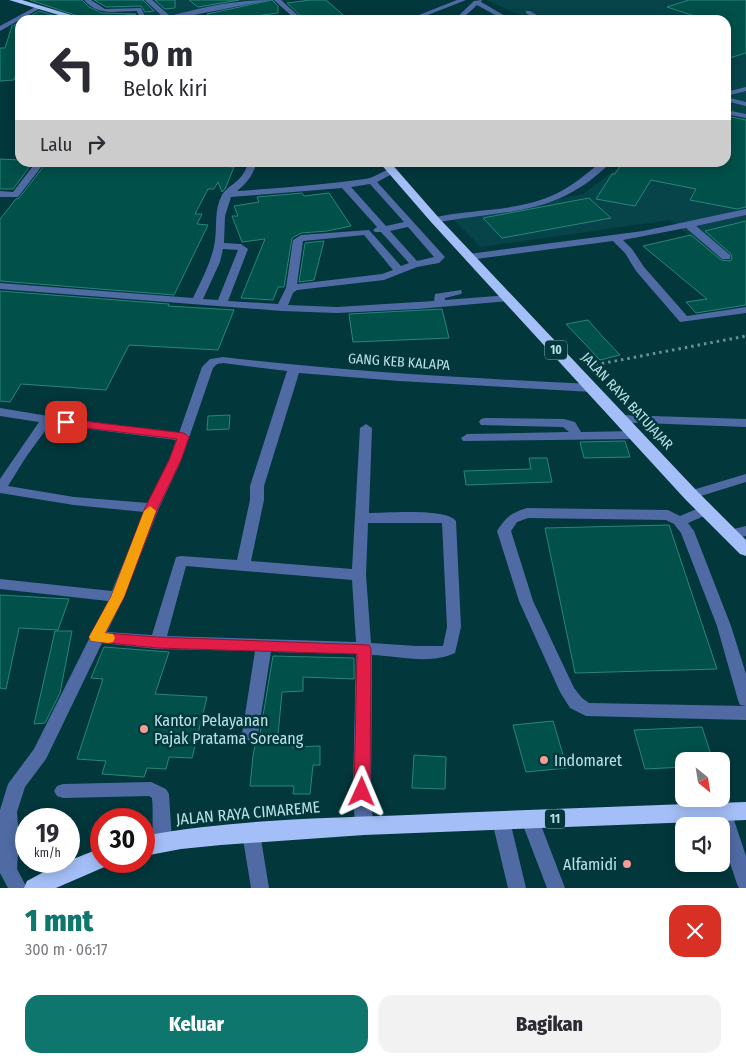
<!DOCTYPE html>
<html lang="id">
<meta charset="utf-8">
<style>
:root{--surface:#fff;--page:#f2f2f3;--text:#2b2b33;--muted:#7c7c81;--accent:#0f766e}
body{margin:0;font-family:"Fira Sans Condensed",sans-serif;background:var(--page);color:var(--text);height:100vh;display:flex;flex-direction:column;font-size:19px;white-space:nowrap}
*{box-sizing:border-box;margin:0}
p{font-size:16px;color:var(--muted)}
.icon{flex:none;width:28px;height:28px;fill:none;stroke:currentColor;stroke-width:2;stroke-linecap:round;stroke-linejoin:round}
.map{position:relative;height:888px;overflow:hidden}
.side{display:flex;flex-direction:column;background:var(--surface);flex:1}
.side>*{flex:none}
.banner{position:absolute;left:15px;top:15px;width:716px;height:152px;border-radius:15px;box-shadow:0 2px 12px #0003;background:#fff;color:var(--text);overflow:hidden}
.needle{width:32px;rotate:150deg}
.buttons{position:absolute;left:675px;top:752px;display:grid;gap:10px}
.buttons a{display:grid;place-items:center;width:55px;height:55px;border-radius:10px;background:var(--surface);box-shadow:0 2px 12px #0003;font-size:25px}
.speed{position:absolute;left:15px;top:808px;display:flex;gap:10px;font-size:25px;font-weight:700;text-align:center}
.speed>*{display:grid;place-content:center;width:65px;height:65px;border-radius:50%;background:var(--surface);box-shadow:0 2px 12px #0003;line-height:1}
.speed small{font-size:12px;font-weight:400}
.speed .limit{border:8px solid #d22;background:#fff;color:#111}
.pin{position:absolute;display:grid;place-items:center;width:42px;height:42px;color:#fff;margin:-21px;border-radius:10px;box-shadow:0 2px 8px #0006}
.me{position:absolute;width:55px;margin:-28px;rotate:1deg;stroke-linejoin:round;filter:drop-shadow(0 0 4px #0008)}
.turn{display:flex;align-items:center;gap:18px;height:105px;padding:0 25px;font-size:22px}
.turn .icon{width:65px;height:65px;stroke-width:2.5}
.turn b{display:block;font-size:35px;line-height:42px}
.then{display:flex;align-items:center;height:48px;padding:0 25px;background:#0003;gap:10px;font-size:19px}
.round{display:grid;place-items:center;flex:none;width:52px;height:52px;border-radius:15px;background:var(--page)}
.overview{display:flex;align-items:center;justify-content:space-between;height:85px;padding:0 25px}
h1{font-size:30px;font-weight:800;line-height:38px;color:var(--accent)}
.primary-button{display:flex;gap:10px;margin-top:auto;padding:10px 25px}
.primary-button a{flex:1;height:58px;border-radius:15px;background:var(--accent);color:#fff;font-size:20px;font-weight:800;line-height:58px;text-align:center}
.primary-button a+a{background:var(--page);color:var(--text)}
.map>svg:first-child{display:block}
.built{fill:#064449}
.building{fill:#015049;stroke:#2a857b}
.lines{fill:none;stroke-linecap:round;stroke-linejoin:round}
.path{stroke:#659398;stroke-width:3;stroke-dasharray:2.5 4;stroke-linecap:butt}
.minor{fill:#506ba4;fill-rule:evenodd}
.highway{fill:#a4bff7;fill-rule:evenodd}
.route{fill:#e11d48;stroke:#92132f}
.slow{fill:#f59e0b}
.poi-dot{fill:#f59c95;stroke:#02373c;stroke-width:2}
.labels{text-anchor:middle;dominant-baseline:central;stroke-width:5;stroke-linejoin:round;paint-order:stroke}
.shield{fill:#02373c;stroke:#82aeb3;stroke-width:1}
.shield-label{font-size:12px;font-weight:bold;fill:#b9e1e6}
.street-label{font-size:14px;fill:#b9e1e6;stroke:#02373c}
.near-poi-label{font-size:16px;fill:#b9e1e6;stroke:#02373c;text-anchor:start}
.near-street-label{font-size:16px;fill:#b9e1e6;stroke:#02373c}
</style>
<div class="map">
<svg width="746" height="888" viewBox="0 0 746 888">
<rect width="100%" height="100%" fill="#02373c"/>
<path class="built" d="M107,0H293L191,14L174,20H131L136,17V7L113,9Z
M486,0H746V283L670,220L481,247L454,220L583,194L625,163L726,162V20H531Z"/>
<path class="building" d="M30,0H82L89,7L102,13L136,14L126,15L135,20H90Z
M94,0H143L154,11L145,12L141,6L106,7Z
M155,0H175V8L165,9Z
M189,0H239L198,7Z
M272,0L278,6V13L228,20H215L207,14Z
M310,0H326L349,20H305L287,3Z
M689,0H746V53L726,59V20H707L667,7Z
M39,11L69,20H24Z
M20,22V64L14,80L0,81V48H5L12,26Z
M726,116L746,120V207L737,209L690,200L696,189L651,180L635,206L596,199L612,174H615L623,162H726Z
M0,159L20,160V162H33L13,189H0Z
M47,162H174L234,167L225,189L222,192L218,182L214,189H208L195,214H202L197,224L208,225L174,295L0,281V219L16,199L19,198Z
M302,193L304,196L329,193L351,226L327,231L301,233L292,238L284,287H278L273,300L241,298L265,239L242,242L232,216H238L234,206L259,202L257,197Z
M589,198L611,218L502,238L483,218Z
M746,221V305L696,313L686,302L707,299L643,246L691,235L721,260L730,261L732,259L731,254L705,231Z
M324,241L314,280L299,282L305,243Z
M0,291L169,304L168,306L234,310L218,350L129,345L106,390L21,384L10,402L0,401Z
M442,309L449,338L353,342L349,314Z
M588,320L602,336L620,355L600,360L566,324Z
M230,415L229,429L207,430L208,416Z
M625,441L630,457L584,458L580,442Z
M529,458H547L552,482L466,485L464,471L531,469Z
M669,525L717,669L575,673L545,528Z
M0,595L69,599L58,630L19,628L6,689L0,688Z
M55,631H72L60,693L45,723L34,724Z
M104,647L169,652L155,694L207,697L192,758L169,757L166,769L147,768L144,777L102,774L106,761L77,759L103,679L91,678Z
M273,656L354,658V679L303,677V691L282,692L278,735H293L292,747L320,746V765H313L310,794H293L294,786H250L253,756L256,741L260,734Z
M553,721L567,768L526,772L513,725Z
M702,727L713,761H684V767L645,769L634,730Z
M414,755L446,757L445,789L412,788Z"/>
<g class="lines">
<path class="path" d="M589,366L746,336"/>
<path class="minor" d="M84,0H91L105,9L141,8L147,20H141L137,11C116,11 99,17 84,0Z
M145,0H152L170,16C201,7 237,0 270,0L169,20H159L163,17Z
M274,0H281L303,20H296Z
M457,0H466L415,20H406Z
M482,0L481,2L512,20H504L477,5L461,20H454L474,1Z
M37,6L39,7V9L0,31V26Z
M526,11H530L545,20H537L526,13Z
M746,87V91L726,96V92Z
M726,97L746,102V106L726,101Z
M726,110L746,114V118L726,114Z
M36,162H45L18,197H0V191L13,192Z
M215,162H257C253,175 247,183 237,191C280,188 323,185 365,179C376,178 384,168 394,169V173L377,182L445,257L439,263L417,267L384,280L297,290L293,293L288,305L337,307L434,301L435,294L461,290L462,292L461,294L445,298V300L509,295L514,298L509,301L417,309L337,313L282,311L0,289V283L193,298C202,279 212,261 215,241C217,225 214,210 222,195C229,184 241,183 247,166L219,165ZM370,184L404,222L386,226L351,187ZM342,188L377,227L373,230L375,232H381L409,263L401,266L369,230L301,235L293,240L286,288L278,304L228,301L248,249L241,244L224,243L225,216L231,197ZM408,227L434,257L417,261L390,231ZM364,235L393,270L382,274L297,284L303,241ZM223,249L238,250L218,300L203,299L220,262Z
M601,162H611C556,218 505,209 435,223L430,220L432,218C469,209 510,212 546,198C566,191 584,176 601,162Z
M746,209V215L696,226L730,255V259H722L686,228L623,240L632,249L644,267L687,316L746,307V313L680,322L636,271L625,253L613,241L469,260L464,257L469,254L643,231Z
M223,357C346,372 469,378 592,384L598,388L592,392L399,381L299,373L264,486V500L251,561L352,569L360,428L366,424L372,428L369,513C385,513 447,508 456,521L461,627L455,653C429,665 399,656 372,655L371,792L373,826L370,832L364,834L358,832L355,826L353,792L356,654L271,652L258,734L256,739L250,741L244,739L242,734L255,651L157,649L102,643L46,759L25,787L17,812L19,838L17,869L27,888H8L0,873V810L8,784L34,749L108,601L0,589V579L112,591L144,512L74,505L0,493V479L39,422L0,416V408L48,416L179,433L202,367L210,359ZM223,363L287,371L250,486V500L237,560L181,556L176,557L152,635L107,632L124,597L159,508L181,461L213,368L217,364ZM50,424L176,440L169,461L148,503L74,497L8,486L26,457ZM368,523H442L447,627L443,646H416L371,643L366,575ZM186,566L352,580L356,642L167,636Z
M620,415L746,419V427L616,422L614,419L616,416Z
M485,418L564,419L575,422L581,432L636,431L642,435L636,439L463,441L461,438L467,434L569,432L563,427L481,425L479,422L481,419Z
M746,474V482L691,499L686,498L684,495L686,492Z
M706,505L711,507L713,510L711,513L688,523L694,531L731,626L746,674V706L740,705L738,700L717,626L681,533L674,524L666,520L528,518L517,522L511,531L533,601L574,688L582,698L589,703L746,706V720L586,716L570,708L560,692L519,601L497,531C506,517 511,513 527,508L668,510L680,516Z
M746,526V536L731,539L726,537L724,534L726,531Z
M151,782L166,789L169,794L172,842L169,848L163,850L157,848C150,833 154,814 152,798L149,796L63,798L57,796L54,791L57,786L63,784Z
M722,803L728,806L731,811L746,856V888H739L737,884L721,836V826H718L713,811L716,806Z
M530,812L536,814L539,820L565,888H547L521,820L524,814Z
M501,813L507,815L510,821L526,888H508L492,821L495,815Z
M251,825L257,827L260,833L269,888H251L242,833L245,827Z"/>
<path class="highway" d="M9,0H22L88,20H75Z
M379,162H390L439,218L697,491L746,540V556L740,554L685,499L431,222Z
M746,802V820L364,835L221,845L181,849L144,856V836C228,820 322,818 408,815C521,810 633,806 746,802Z
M101,848V861H110L109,865L56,888H24L27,881L53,867Z"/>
</g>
<path class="route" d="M66,419L184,433L189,437L181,460L158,508L124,597L105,633L157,637L369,645L371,649L370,792L368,796L362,798L357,796L354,792L357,654L157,648L91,641L89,637L111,597L145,508L169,460L177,439L62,425L61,422Z"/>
<path class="slow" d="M150,506L156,511L124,597L105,633L113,634L115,638L113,642L108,643L91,641L89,637L111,597L144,511Z"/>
<g class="poi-dot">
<circle cx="144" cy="729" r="5"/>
<circle cx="544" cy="760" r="5"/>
<circle cx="627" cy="864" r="5"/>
</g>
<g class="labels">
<g class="shield">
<rect x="545" y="340.5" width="22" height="19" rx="4"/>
<rect x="545" y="809.5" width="20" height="19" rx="4"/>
</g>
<g class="shield-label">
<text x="556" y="350">10</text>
<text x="555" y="819">11</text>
</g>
<g class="street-label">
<text transform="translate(399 362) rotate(4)">GANG KEB KALAPA</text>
<text transform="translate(627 401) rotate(47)">JALAN RAYA BATUJAJAR</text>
</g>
<g class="near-poi-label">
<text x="154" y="720">Kantor Pelayanan<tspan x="154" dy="18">Pajak Pratama Soreang</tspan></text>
<text x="554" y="760">Indomaret</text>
<text x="617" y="864" text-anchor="end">Alfamidi</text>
</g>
<g class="near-street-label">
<text transform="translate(248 813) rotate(-5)">JALAN RAYA CIMAREME</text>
</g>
</g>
</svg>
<div class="buttons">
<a><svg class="needle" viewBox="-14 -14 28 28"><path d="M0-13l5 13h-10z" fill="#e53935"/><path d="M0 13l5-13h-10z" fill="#7c7c81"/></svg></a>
<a><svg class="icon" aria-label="sound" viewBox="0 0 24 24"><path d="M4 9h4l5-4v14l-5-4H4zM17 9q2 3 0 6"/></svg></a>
</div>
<div class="speed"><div>19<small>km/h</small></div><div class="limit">30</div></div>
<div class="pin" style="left:66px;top:422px;background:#d93025"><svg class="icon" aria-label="arrive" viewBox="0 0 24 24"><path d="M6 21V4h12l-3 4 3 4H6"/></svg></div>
<svg class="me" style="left:362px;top:792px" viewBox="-20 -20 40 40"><path d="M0-17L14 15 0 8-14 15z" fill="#e11d48" stroke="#fff" stroke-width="4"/></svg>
<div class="banner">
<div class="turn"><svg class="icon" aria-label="left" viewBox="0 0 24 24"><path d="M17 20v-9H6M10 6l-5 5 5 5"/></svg><div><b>50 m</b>Belok kiri</div></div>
<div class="then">Lalu<svg class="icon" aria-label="right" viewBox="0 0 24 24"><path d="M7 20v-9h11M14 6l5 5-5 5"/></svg></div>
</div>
</div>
<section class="side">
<div class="overview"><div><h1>1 mnt</h1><p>300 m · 06:17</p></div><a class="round" style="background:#d93025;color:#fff"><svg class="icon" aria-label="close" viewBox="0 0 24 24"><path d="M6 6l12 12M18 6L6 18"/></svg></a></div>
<div class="primary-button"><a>Keluar</a><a>Bagikan</a></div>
</section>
